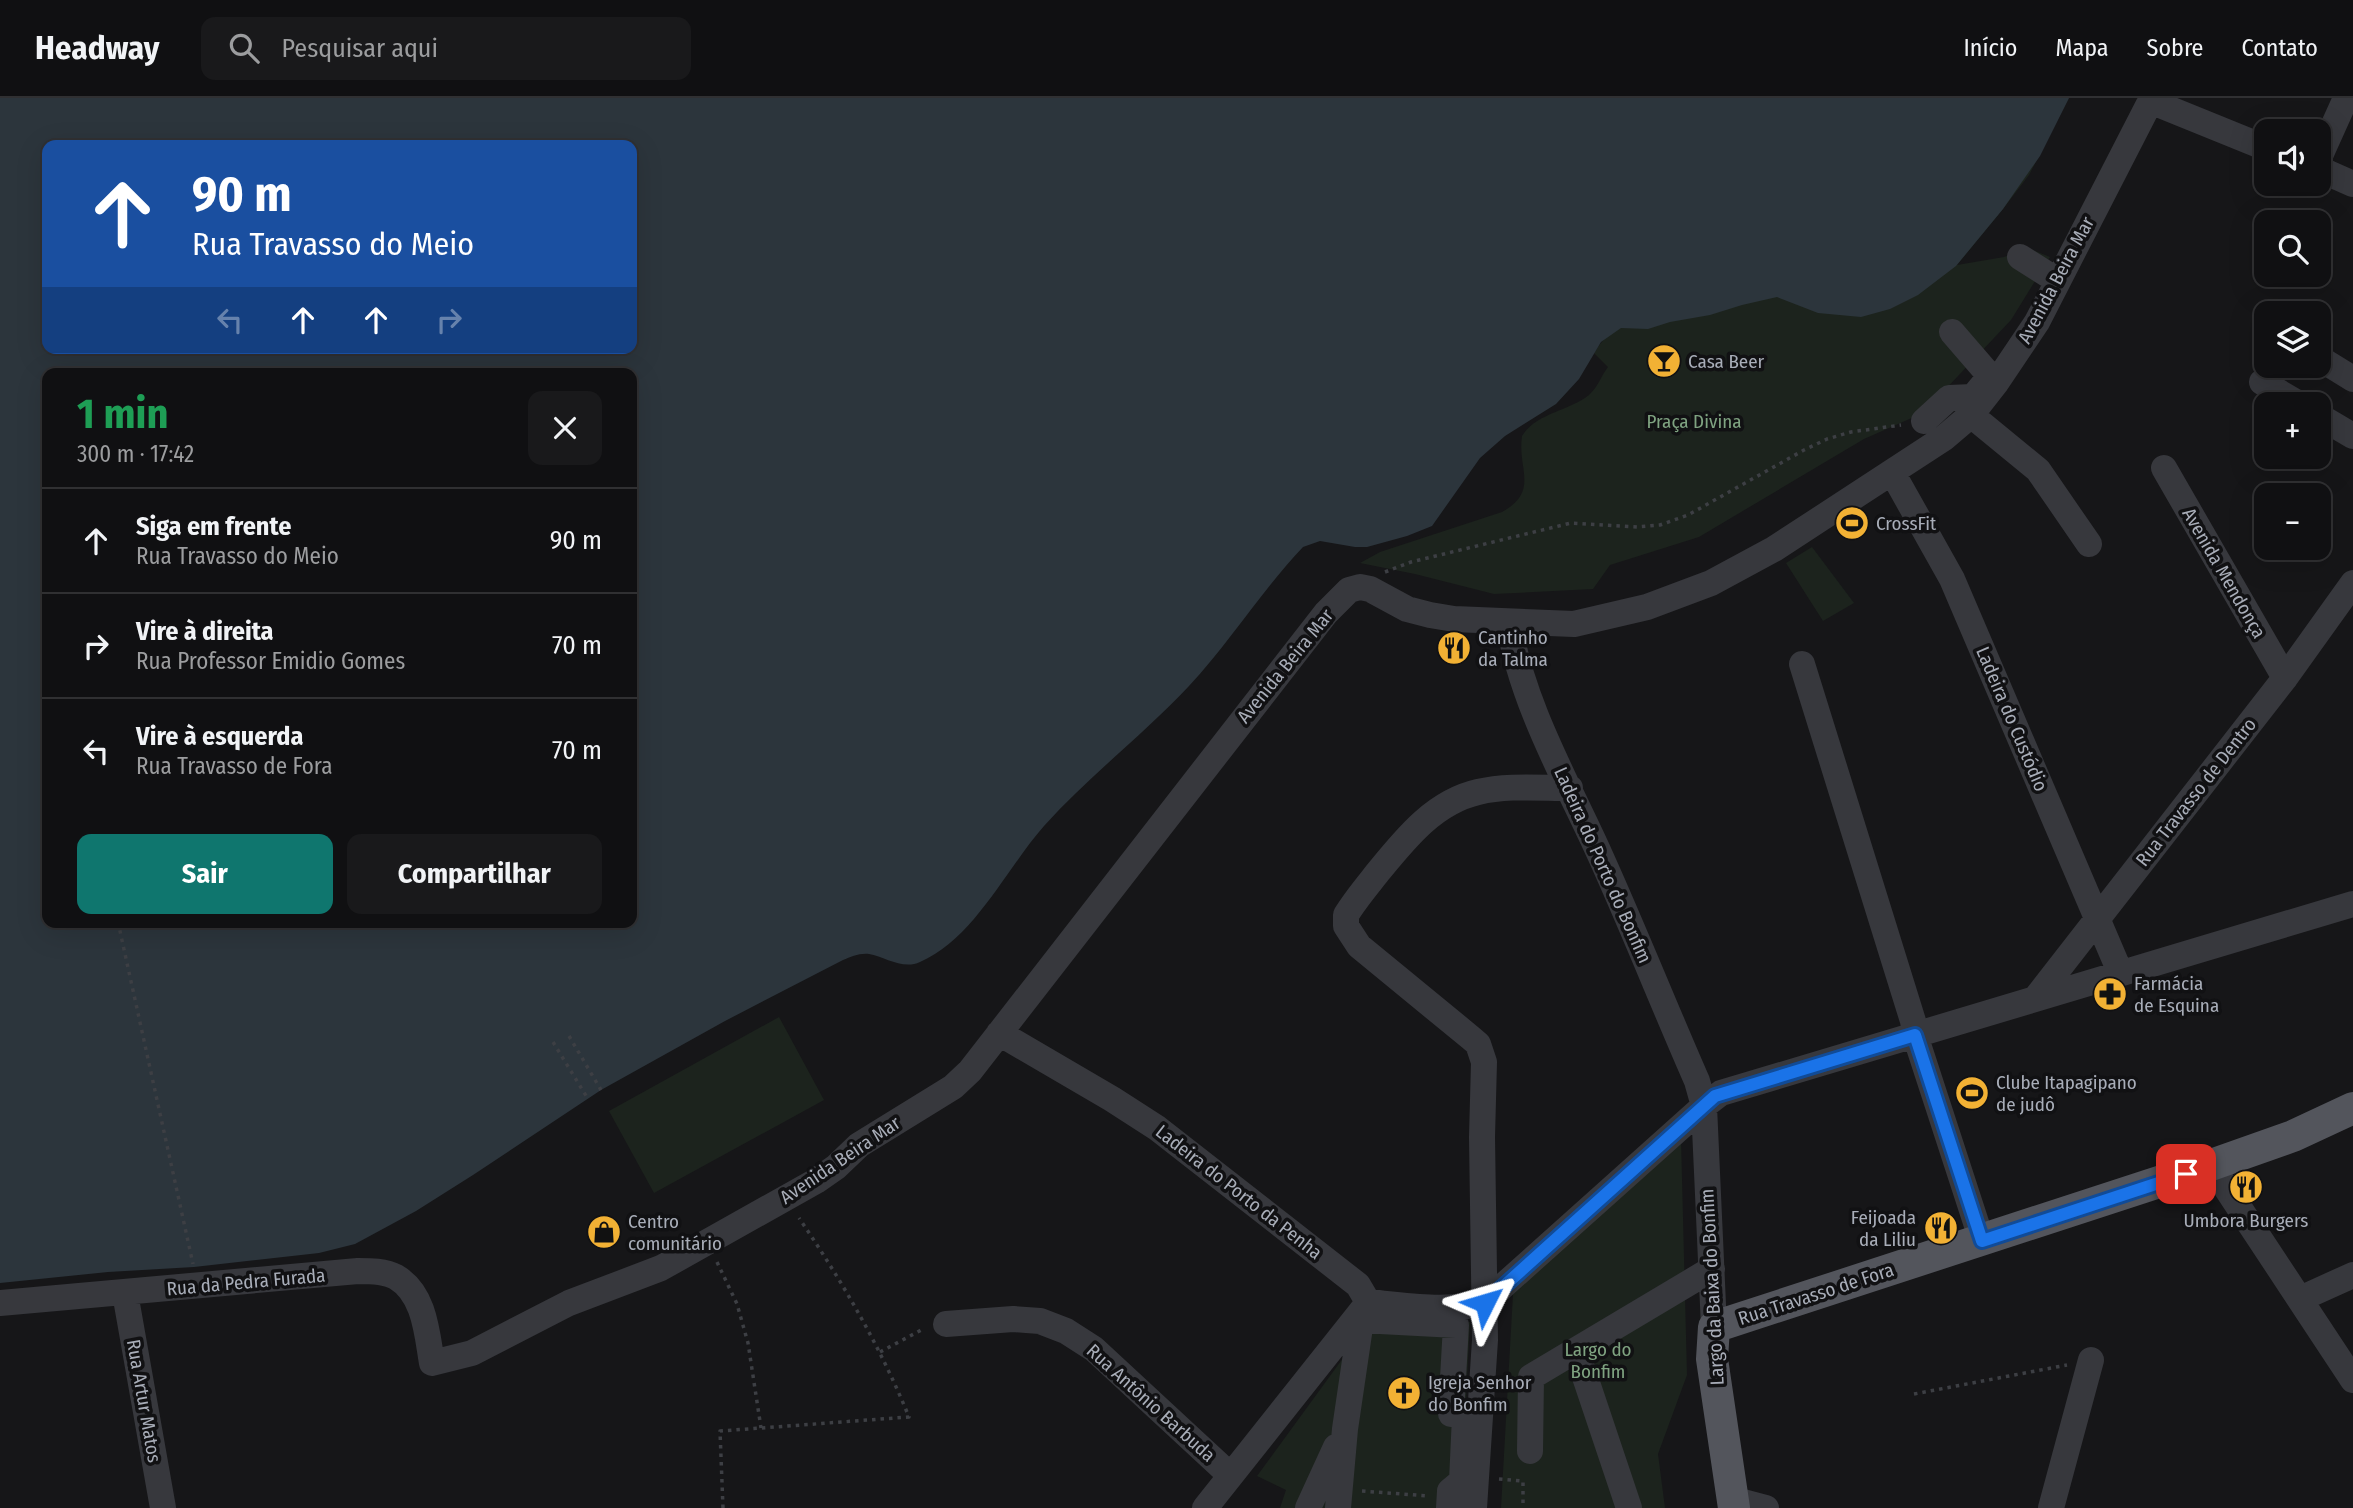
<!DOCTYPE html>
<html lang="pt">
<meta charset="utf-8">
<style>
:root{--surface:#101012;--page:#19191b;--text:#f1f3f6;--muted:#9c9d9f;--line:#303032;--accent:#0f766e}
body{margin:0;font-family:"Fira Sans Condensed",sans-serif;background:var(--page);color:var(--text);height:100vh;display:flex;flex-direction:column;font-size:26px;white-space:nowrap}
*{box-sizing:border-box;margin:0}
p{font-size:23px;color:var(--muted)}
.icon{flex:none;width:38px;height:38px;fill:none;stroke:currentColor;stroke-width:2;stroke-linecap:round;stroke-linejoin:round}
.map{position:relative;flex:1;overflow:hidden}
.side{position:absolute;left:42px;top:270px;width:595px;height:560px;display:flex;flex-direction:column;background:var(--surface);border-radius:14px;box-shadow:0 7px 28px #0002,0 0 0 2px var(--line)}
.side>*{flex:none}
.hud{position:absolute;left:42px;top:42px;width:595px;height:214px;border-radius:14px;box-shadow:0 7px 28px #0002,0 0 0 2px var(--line);background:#1a4fa0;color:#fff;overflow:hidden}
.fabs{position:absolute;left:2254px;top:21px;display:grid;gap:14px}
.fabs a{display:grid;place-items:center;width:77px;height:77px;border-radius:14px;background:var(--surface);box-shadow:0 7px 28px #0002,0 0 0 2px var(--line);font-size:35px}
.pin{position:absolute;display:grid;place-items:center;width:60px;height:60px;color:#fff;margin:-30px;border-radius:14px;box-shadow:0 4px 10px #0006}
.me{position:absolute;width:77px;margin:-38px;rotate:50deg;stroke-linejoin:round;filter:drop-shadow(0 0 5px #0008)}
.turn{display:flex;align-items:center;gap:24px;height:147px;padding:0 35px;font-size:32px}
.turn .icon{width:91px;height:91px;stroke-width:2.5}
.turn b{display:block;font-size:49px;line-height:60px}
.lanes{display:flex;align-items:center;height:66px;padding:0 35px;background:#0003;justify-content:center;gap:35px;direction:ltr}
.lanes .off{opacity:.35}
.round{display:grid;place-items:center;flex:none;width:74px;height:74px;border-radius:14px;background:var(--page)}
.summary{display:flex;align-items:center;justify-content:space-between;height:119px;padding:0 35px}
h1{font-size:42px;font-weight:700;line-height:52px;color:#1e9e55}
.primary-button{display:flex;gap:14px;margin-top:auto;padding:14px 35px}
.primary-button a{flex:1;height:80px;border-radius:14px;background:var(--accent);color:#fff;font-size:28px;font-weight:700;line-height:80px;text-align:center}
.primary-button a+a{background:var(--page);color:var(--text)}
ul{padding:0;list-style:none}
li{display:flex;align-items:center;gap:21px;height:105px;padding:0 35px;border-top:2px solid var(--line)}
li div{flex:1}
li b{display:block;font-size:26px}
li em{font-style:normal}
header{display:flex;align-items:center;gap:42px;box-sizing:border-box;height:98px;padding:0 35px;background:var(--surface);border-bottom:2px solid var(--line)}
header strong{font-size:33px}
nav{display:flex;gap:38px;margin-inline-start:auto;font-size:24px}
.search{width:490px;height:63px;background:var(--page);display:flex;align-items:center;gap:18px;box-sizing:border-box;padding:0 24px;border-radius:14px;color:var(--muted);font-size:26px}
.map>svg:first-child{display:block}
.green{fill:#1c231d}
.water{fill:#2c353c;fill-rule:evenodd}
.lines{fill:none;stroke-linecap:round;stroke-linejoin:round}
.path{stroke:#3d3f44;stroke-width:3.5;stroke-dasharray:3.5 5;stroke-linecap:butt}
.minor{stroke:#37383d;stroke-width:26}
.major{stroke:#53555c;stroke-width:32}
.route-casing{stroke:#114b97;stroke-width:18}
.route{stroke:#1a73e8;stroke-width:12}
.labels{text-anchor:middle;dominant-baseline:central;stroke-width:7;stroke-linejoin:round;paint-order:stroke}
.street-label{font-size:19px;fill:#a8adb8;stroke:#111113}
.poi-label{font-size:19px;fill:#a8adb8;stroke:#111113;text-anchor:start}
.park-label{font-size:19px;fill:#7fa381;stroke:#111113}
</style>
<header>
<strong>Headway</strong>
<div class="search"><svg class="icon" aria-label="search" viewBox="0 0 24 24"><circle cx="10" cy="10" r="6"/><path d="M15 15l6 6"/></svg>Pesquisar aqui</div>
<nav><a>Início</a><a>Mapa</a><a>Sobre</a><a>Contato</a></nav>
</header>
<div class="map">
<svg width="2353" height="1410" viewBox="0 0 2353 1410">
<rect width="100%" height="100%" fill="#161618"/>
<path class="green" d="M2069,0L2029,77L2003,111L1957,167L2004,159L2028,150L2050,159L2011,222L1923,315L1864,341L1699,439L1610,467L1593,491L1494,496L1415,476L1360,465L1380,454L1502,414C1540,393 1517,371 1522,338C1536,315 1569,313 1589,297C1598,289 1601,278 1608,269L1594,255C1601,244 1611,231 1624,229C1637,227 1641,233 1658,227Z
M1812,449L1854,505L1823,523L1786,465Z
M779,919L824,1002L654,1095L609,1013Z
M1681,1041L1687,1277L1658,1356L1665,1410H1501L1513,1196Z
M1373,1219L1470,1224L1460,1410H1280L1286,1392L1257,1378Z"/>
<path class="water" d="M0,0H2069L2040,58L2003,111L1956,168L1918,197L1890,211L1861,219L1818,215L1777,199L1742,207L1710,217L1670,224L1648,231L1621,230L1601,244L1579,281L1556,306L1505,338L1480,360L1432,428L1407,438L1367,449H1355L1320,443L1303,449C1262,492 1230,544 1189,588C1143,637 1089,678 1044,728C1006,771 974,841 920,864C903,872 885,859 869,856C859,855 851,859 843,862L725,923L601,992L473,1077L416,1113L355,1146L319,1155L194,1169L108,1174L0,1185ZM47,47H632V250H47ZM47,275H632V824H47Z"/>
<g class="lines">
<path class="path" d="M1385,474L1411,464L1571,425L1637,429L1660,427L1688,417L1804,352L1827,341L1851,334L1901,327
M118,824L193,1166
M569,938L601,992
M553,944L588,1001
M717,1164L737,1206L748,1245L761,1330
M880,1254L925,1230
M1914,1296L2067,1267
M1499,1381L1523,1383V1410
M1362,1393L1428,1398
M723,1410L720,1333L909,1319C880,1248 842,1183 799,1120"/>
<path class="minor" d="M2150,3L2266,50
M2319,60L2346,0
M2319,71L2353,86
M2020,159L2058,183
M1952,234L1996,285
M2319,260L2353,281
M2262,284L2299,306
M1971,317L2038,372L2089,446
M2319,318L2353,338
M1924,323L1949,300L1973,299L1987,282
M2164,370L2285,580
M1892,374L1952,481L2120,874
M1509,525C1521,604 1567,684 1600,757C1634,832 1664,908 1697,983L1704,1008L1714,1229
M1802,566L1913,923L1915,937L1982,1143
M2035,901L2285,580L2353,485
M999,935L1112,1001L1157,1030L1358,1187L1368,1204
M2211,1067L2353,1282
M125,1195L163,1410
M2300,1201L2353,1177
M1368,1204C1408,1208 1446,1214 1484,1205L1704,1008L1721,995L2353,806
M0,1205L358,1173C370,1173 385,1173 396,1179C425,1196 427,1236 432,1265L472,1255L569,1205L661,1170L816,1083L836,1069L859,1047L953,989L970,973L1326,515L1349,492L1360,489L1370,491L1407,511L1430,517L1454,521L1574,526L1647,509L1711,485L1774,451L1944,340L1971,317L1996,285L2037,224L2152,0
M946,1226L1013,1221L1040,1223L1066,1233L1094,1251L1230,1377
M1576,1252L1629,1410
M1530,1353L1531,1279L1712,1171
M1732,1401L1766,1410
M1205,1410L1363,1211
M1308,1410L1336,1349
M1338,1410L1345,1331L1361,1222L1456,1227L1451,1316L1465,1318L1462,1383L1450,1393L1449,1410
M1474,1410L1485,1242L1482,1039L1484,964L1478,946L1471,940L1359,848L1346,828V817C1355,802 1367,788 1378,774C1405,741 1434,704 1478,694C1507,687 1539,690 1570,690
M2051,1410L2091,1262"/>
<path class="major" d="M1734,1410L1712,1261L1714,1229L2211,1067L2293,1038L2353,1010"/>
</g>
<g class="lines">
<g class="route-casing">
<path id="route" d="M1485,1205L1715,998L1915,937L1982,1143L2186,1076"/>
</g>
<use href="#route" class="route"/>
</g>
<defs>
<g id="bar-disc" transform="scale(1.75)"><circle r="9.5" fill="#f2b134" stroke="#111113"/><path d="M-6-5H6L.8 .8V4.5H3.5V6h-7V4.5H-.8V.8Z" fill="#111"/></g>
<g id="stadium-disc" transform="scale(1.75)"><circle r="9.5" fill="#f2b134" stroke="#111113"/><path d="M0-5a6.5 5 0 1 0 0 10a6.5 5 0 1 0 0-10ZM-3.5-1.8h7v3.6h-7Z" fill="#111"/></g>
<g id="restaurant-disc" transform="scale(1.75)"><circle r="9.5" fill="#f2b134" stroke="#111113"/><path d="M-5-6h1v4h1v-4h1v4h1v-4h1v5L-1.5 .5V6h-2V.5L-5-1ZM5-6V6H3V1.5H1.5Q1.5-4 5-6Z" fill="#111"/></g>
<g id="pharmacy-disc" transform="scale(1.75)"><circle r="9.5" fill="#f2b134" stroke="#111113"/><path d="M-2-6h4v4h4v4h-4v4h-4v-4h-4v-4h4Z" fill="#111"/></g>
<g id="shop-disc" transform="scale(1.75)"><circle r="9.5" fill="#f2b134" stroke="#111113"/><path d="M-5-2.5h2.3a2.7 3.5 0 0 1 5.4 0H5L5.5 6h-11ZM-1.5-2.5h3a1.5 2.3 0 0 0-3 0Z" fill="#111"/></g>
<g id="church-disc" transform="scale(1.75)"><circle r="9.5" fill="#f2b134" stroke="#111113"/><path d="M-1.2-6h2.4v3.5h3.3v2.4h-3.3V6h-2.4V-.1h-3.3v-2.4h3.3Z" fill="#111"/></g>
</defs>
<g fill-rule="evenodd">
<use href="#bar-disc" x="1664" y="263"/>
<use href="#stadium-disc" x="1852" y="425"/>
<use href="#restaurant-disc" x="1454" y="550"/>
<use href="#pharmacy-disc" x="2110" y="896"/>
<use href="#stadium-disc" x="1972" y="995"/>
<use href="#restaurant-disc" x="2246" y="1089"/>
<use href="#restaurant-disc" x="1941" y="1130"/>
<use href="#shop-disc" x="604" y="1134"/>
<use href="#church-disc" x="1404" y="1295"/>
</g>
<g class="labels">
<g class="street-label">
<text transform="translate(2056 182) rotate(-62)">Avenida Beira Mar</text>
<text transform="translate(2224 475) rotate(60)">Avenida Mendonça</text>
<text transform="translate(1285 568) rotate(-51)">Avenida Beira Mar</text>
<text transform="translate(2012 621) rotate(67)">Ladeira do Custódio</text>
<text transform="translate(2196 694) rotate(-52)">Rua Travasso de Dentro</text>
<text transform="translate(1603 767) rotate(66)">Ladeira do Porto do Bonfim</text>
<text transform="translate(840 1062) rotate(-34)">Avenida Beira Mar</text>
<text transform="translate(1239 1094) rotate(38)">Ladeira do Porto da Penha</text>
<text transform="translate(246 1184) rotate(-5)">Rua da Pedra Furada</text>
<text transform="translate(1712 1189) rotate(-93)">Largo da Baixa do Bonfim</text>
<text transform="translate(1816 1196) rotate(-18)">Rua Travasso de Fora</text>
<text transform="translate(144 1303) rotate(80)">Rua Artur Matos</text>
<text transform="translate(1151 1305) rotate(42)">Rua Antônio Barbuda</text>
</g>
<g class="poi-label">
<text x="1688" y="263">Casa Beer</text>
<text x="1876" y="425">CrossFit</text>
<text x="1478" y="539">Cantinho<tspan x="1478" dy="22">da Talma</tspan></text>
<text x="2134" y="885">Farmácia<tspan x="2134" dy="22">de Esquina</tspan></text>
<text x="1996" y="984">Clube Itapagipano<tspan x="1996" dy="22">de judô</tspan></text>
<text x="1916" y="1119" text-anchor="end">Feijoada<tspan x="1916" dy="22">da Liliu</tspan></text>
<text x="2246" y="1122" text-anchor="middle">Umbora Burgers</text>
<text x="628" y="1123">Centro<tspan x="628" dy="22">comunitário</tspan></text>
<text x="1428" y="1284">Igreja Senhor<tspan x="1428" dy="22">do Bonfim</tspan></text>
</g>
<g class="park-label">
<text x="1694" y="323">Praça Divina</text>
<text x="1598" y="1251">Largo do<tspan x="1598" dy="22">Bonfim</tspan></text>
</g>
</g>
</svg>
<div class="fabs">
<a><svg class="icon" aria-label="sound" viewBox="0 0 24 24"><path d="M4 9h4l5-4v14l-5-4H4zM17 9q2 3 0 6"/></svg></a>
<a><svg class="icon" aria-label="search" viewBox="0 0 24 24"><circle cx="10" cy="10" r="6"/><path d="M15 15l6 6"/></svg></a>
<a><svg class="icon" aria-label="layers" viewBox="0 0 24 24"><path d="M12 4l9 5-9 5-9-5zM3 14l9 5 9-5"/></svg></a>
<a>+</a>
<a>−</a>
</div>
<div class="pin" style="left:2186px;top:1076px;background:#d93025"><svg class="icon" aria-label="arrive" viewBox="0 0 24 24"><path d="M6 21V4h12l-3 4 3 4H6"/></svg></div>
<svg class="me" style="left:1485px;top:1205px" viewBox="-20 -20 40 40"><path d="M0-17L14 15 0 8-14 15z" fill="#1a73e8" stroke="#fff" stroke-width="4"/></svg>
<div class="hud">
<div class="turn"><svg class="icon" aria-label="ahead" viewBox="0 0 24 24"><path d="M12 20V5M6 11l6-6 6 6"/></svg><div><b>90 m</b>Rua Travasso do Meio</div></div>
<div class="lanes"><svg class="icon off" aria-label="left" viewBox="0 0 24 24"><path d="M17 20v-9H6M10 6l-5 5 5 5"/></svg><svg class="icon" aria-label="ahead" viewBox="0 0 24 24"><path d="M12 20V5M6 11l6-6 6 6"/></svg><svg class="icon" aria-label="ahead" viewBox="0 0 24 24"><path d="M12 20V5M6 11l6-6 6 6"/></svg><svg class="icon off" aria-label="right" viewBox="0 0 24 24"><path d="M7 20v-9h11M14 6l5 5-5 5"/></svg></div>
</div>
<section class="side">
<div class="summary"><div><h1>1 min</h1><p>300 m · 17:42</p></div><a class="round"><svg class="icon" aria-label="close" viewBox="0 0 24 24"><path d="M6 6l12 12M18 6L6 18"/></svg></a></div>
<ul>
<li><svg class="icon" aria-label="ahead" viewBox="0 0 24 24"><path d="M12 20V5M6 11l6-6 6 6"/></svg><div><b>Siga em frente</b><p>Rua Travasso do Meio</p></div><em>90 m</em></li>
<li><svg class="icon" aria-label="right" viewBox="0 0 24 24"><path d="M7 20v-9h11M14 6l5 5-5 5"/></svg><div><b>Vire à direita</b><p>Rua Professor Emidio Gomes</p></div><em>70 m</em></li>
<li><svg class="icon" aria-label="left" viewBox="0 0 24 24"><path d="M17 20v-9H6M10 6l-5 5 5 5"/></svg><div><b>Vire à esquerda</b><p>Rua Travasso de Fora</p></div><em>70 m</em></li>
</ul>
<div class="primary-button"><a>Sair</a><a>Compartilhar</a></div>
</section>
</div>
